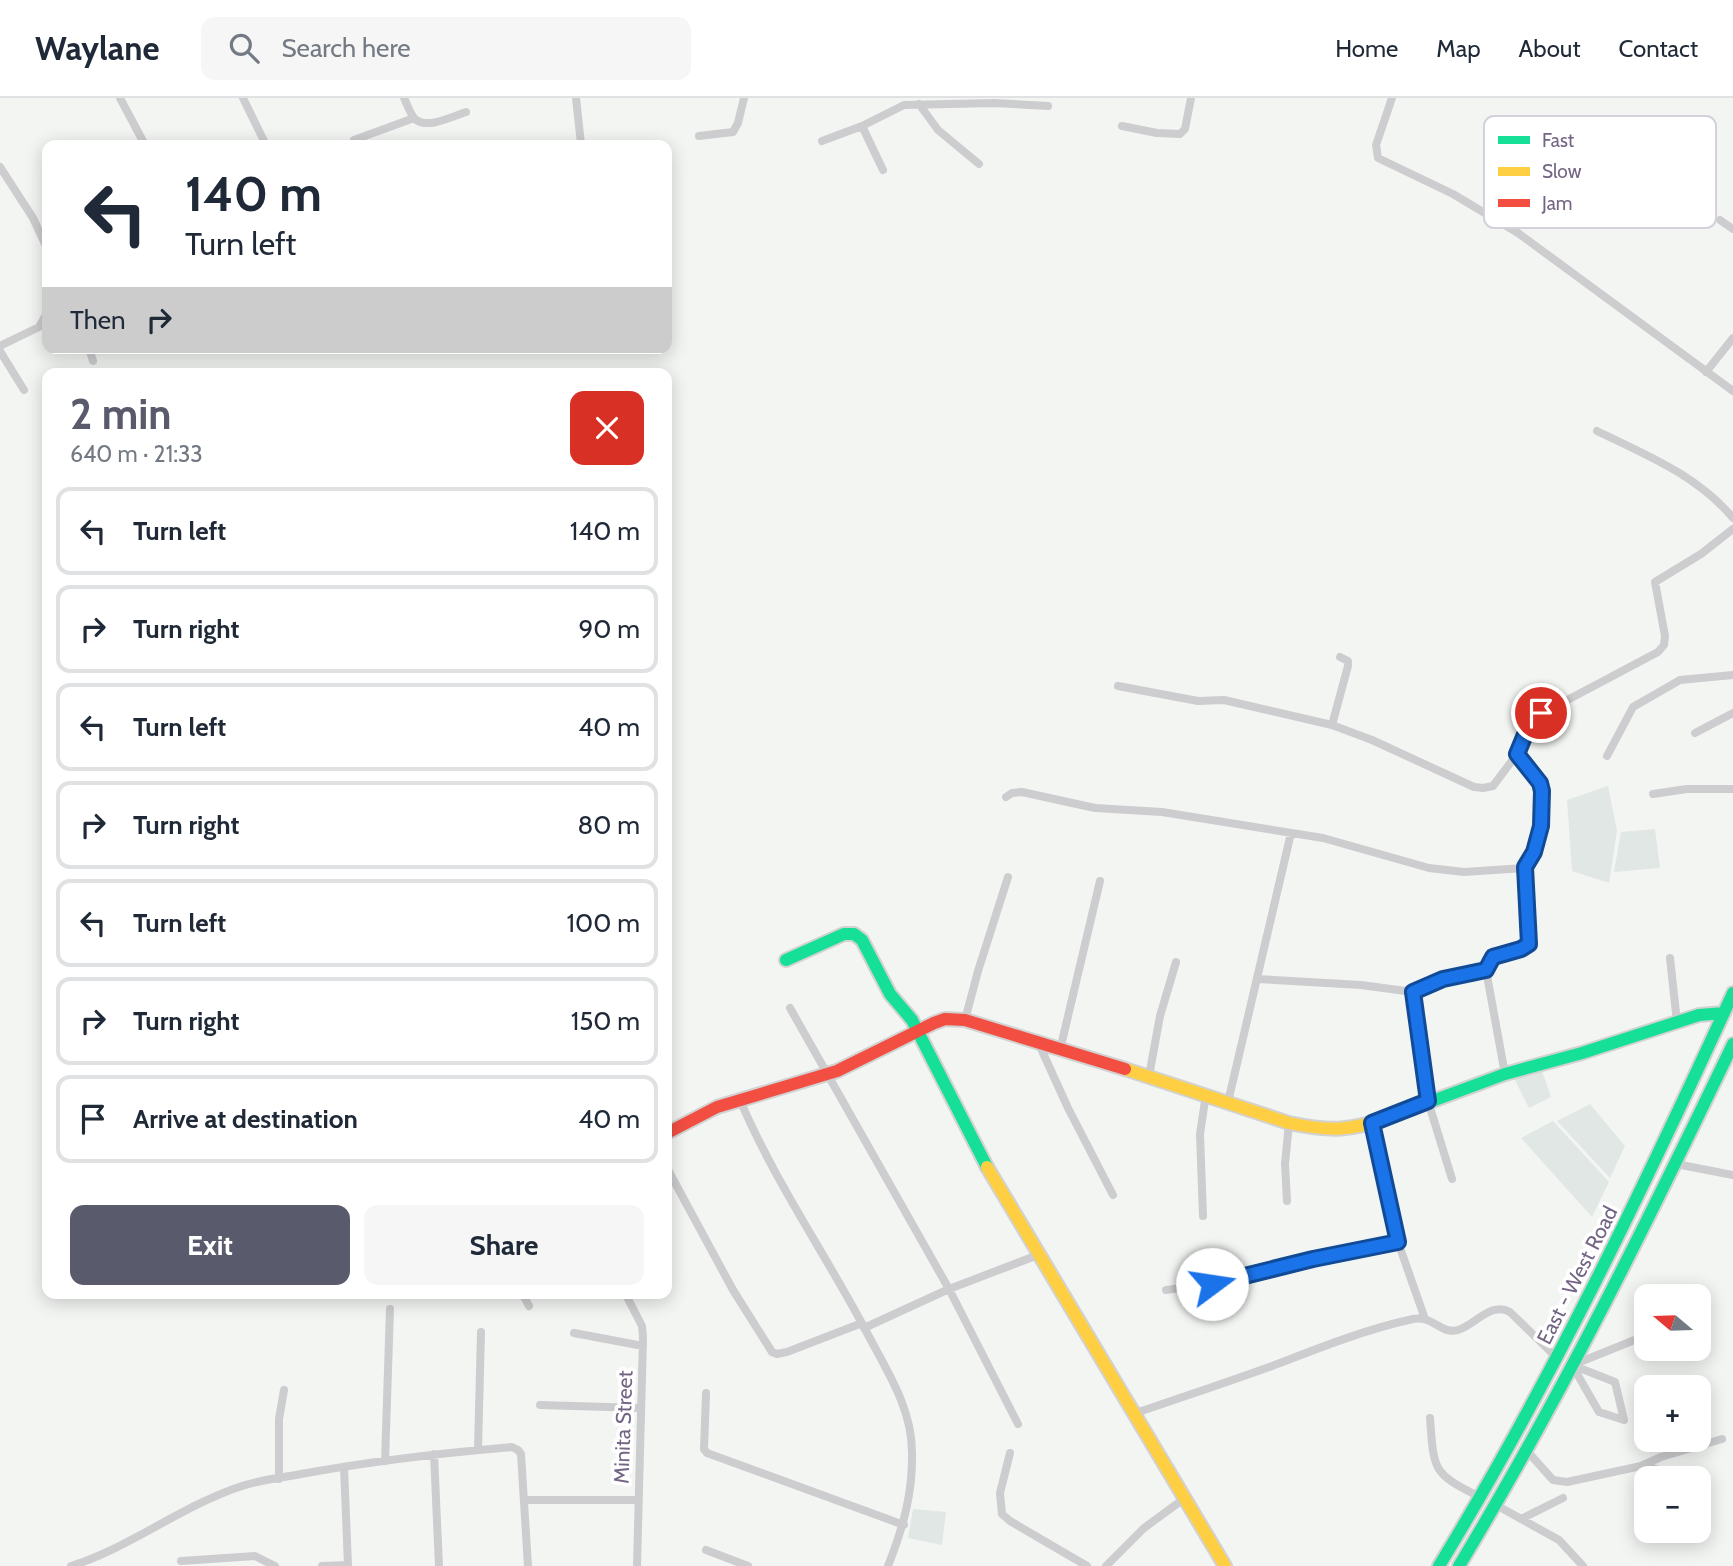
<!DOCTYPE html>
<meta charset="utf-8">
<style>
:root{--surface:#fff;--page:#f6f6f7;--text:#1f2937;--muted:#747a83;--line:#e0e1e3;--accent:#595a6b}
body{margin:0;font-family:Cabin,sans-serif;background:var(--page);color:var(--text);height:100vh;display:flex;flex-direction:column;font-size:26px;white-space:nowrap}
*{box-sizing:border-box;margin:0}
p{font-size:23px;color:var(--muted)}
.icon{flex:none;width:38px;height:38px;fill:none;stroke:currentColor;stroke-width:2;stroke-linecap:round;stroke-linejoin:round}
.map{position:relative;flex:1;overflow:hidden}
.side{position:absolute;left:42px;top:270px;width:630px;height:931px;display:flex;flex-direction:column;background:var(--surface);border-radius:14px;box-shadow:0 4px 18px #0003}
.side>*{flex:none}
.top-card{position:absolute;left:42px;top:42px;width:630px;height:214px;border-radius:14px;box-shadow:0 4px 18px #0003;background:#fff;color:var(--text);overflow:hidden}
.needle{width:46px;rotate:289deg}
.buttons{position:absolute;left:1634px;top:1186px;display:grid;gap:14px}
.buttons a{display:grid;place-items:center;width:77px;height:77px;border-radius:14px;background:var(--surface);box-shadow:0 4px 18px #0003;font-size:35px}
.pin{position:absolute;display:grid;place-items:center;width:60px;height:60px;color:#fff;margin:-30px;border:4px solid #fff;border-radius:50%;box-shadow:0 2px 7px #0007}
.me{position:absolute;width:77px;margin:-38px;rotate:76deg;stroke-linejoin:round;filter:drop-shadow(0 0 5px #0008)}
.turn{display:flex;align-items:center;gap:24px;height:147px;padding:0 28px;font-size:32px}
.turn .icon{width:91px;height:91px;stroke-width:2.5}
.turn b{display:block;font-size:49px;line-height:60px}
.then{display:flex;align-items:center;height:66px;padding:0 28px;background:#0003;gap:14px;font-size:26px}
.round{display:grid;place-items:center;flex:none;width:74px;height:74px;border-radius:14px;background:var(--page)}
.head{display:flex;align-items:center;justify-content:space-between;height:119px;padding:0 28px}
h1{font-size:42px;font-weight:700;line-height:52px;color:var(--accent)}
.action{display:flex;gap:14px;margin-top:auto;padding:14px 28px}
.action a{flex:1;height:80px;border-radius:14px;background:var(--accent);color:#fff;font-size:28px;font-weight:700;line-height:80px;text-align:center}
.action a+a{background:var(--page);color:var(--text)}
ul{padding:0;list-style:none}
li{display:flex;align-items:center;gap:21px;height:88px;margin:0 14px 10px;padding:0 14px;border:4px solid var(--line);border-radius:14px}
li div{flex:1}
li b{display:block;font-size:26px}
li em{font-style:normal}
header{display:flex;align-items:center;gap:42px;box-sizing:border-box;height:98px;padding:0 35px;background:var(--surface);border-bottom:2px solid var(--line)}
header strong{font-size:33px}
nav{display:flex;gap:38px;margin-inline-start:auto;font-size:24px}
.search{width:490px;height:63px;background:var(--page);display:flex;align-items:center;gap:18px;box-sizing:border-box;padding:0 24px;border-radius:14px;color:var(--muted);font-size:26px}
.map>svg:first-child{display:block}
.green{fill:#e0e7e4}
.lines{fill:none;stroke-linecap:round;stroke-linejoin:round}
.fast-casing{stroke:#d2d2d2;stroke-width:16}
.slow-casing{stroke:#d2d2d2;stroke-width:16}
.jam-casing{stroke:#d2d2d2;stroke-width:16}
.street{stroke:#cdccce;stroke-width:8}
.fast{stroke:#16e098;stroke-width:12}
.slow{stroke:#ffcf43;stroke-width:12}
.jam{stroke:#f24e42;stroke-width:12}
.route-casing{stroke:#114b97;stroke-width:18}
.route{stroke:#1a73e8;stroke-width:12}
.labels{text-anchor:middle;dominant-baseline:central;stroke-width:7;stroke-linejoin:round;paint-order:stroke}
.street-label{font-size:21px;fill:#736583;stroke:#fff}
.key{fill:#fff;stroke:#d5d1da;stroke-width:2}
.key-label{font-size:19px;fill:#736583}
</style>
<header>
<strong>Waylane</strong>
<div class="search"><svg class="icon" aria-label="search" viewBox="0 0 24 24"><circle cx="10" cy="10" r="6"/><path d="M15 15l6 6"/></svg>Search here</div>
<nav><a>Home</a><a>Map</a><a>About</a><a>Contact</a></nav>
</header>
<div class="map">
<svg width="1733" height="1468" viewBox="0 0 1733 1468">
<rect width="100%" height="100%" fill="#f3f5f3"/>
<path class="green" d="M1608,688L1617,733L1609,785L1572,773L1567,702Z
M1655,731L1660,770L1614,774L1621,734Z
M1542,973L1551,999L1529,1010L1514,980Z
M1590,1006L1625,1048L1610,1080L1557,1023Z
M1553,1023L1609,1084L1592,1119L1521,1040Z
M913,1411L946,1414L942,1447L908,1440Z"/>
<g class="lines">
<g class="fast-casing">
<path id="fast" d="M786,862L844,836H854L862,842L890,896L912,922L987,1069
M1392,1018L1505,976L1582,955L1699,917L1724,915
M1439,1468C1551,1284 1643,1091 1733,895
M1459,1468C1561,1299 1648,1123 1733,946"/>
</g>
<g class="slow-casing">
<path id="slow" d="M1125,971L1289,1025C1332,1034 1351,1033 1392,1018
M987,1069L1225,1468"/>
</g>
<g class="jam-casing">
<path id="jam" d="M667,1035L717,1009L837,973L934,925L945,921L965,922L1125,971"/>
</g>
<path class="street" d="M120,0L145,47
M243,0L266,47
M404,0C407,6 410,16 415,21C427,32 453,18 466,14
M576,0L581,46
M1392,0L1376,47L1378,60L1453,96L1518,135L1733,293
M919,6L938,32L979,66
M862,28L883,72
M1122,28L1157,35L1180,36L1185,31L1191,0
M699,38L733,34L738,25L744,0
M354,42L414,20
M822,43L862,28L904,7L995,5L1048,8
M0,69L33,120L47,150
M1720,122L1733,131
M0,248L39,229L47,215
M89,250L93,263
M0,253L24,292
M1706,274L1733,240
M1597,333C1646,357 1697,377 1733,420
M1118,588L1198,603L1224,602L1332,627L1372,642L1474,689L1483,690L1493,688L1517,656L1529,627L1541,616L1658,554L1664,547L1665,538L1655,484L1701,456L1733,431
M1332,627L1348,568V563L1340,559
M1695,635L1733,615
M1607,658L1633,609L1680,582L1733,577
M1653,696L1687,691H1733
M1006,699L1012,695L1022,694L1095,710L1162,714L1323,740L1429,770L1464,774L1525,770
M1670,860L1677,924
M1257,881L1361,887L1413,894L1428,1003L1452,1081
M1413,894L1443,881L1486,872
M790,910L949,1191L1018,1326
M965,922L978,873L1008,779
M1038,944L1068,1010L1113,1097
M1060,952L1100,783
M1505,976L1486,872L1493,859L1526,849L1529,846L1525,770L1533,754L1541,728L1542,693L1540,685L1517,656
M1149,978L1160,918L1176,864
M740,1002C774,1082 824,1154 865,1231C885,1270 912,1309 912,1354C913,1395 903,1430 888,1468
M1228,1004L1291,735
M1372,1025L1398,1144L1425,1221
M1676,1066L1733,1077
M667,1070L733,1192L772,1254L777,1256L787,1254L862,1225
M1287,1103L1285,1066L1289,1025
M1203,1118L1200,1036L1206,996
M1166,1192C1244,1182 1321,1160 1398,1144
M522,1195L529,1208
M625,1195L642,1228L643,1239L637,1468
M864,1230L949,1191L1038,1157
M574,1235L643,1248
M1575,1266L1647,1237
M1572,1267L1615,1284L1624,1322L1599,1314Z
M706,1295L704,1351L707,1355L904,1427
M540,1307L641,1310
M1133,1316C1182,1299 1231,1283 1280,1265C1324,1248 1367,1231 1413,1221C1433,1217 1441,1237 1458,1232C1475,1227 1491,1203 1510,1214L1557,1260
M1430,1320C1434,1373 1432,1375 1480,1399
M478,1352L481,1234
M1528,1354L1553,1382L1567,1384L1641,1368L1661,1359L1722,1341
M1010,1355L1000,1395L1002,1416L1010,1423L1087,1468
M434,1356L439,1468
M385,1363L390,1211
M1643,1367L1677,1378V1381
M344,1369L348,1468
M279,1381V1321L284,1292
M526,1402H638
M1496,1407L1559,1442L1583,1468
M1521,1421L1563,1400
M706,1452L748,1468
M181,1463L255,1458L275,1468
M71,1468C129,1450 180,1409 239,1389C258,1382 281,1380 301,1376C371,1363 441,1355 512,1349L518,1352L521,1356L528,1468
M322,1468L348,1467
M1106,1468L1144,1430L1185,1400"/>
<use href="#fast" class="fast"/>
<use href="#slow" class="slow"/>
<use href="#jam" class="jam"/>
</g>
<g class="lines">
<g class="route-casing">
<path id="route" d="M1212,1186L1313,1161L1398,1144L1372,1025L1428,1003L1413,894L1443,881L1486,872L1493,859L1521,851L1529,846L1525,769L1534,754L1541,728L1542,693L1540,685L1517,656L1529,627L1541,615"/>
</g>
<use href="#route" class="route"/>
</g>
<g class="labels">
<g class="street-label">
<text transform="translate(1577 1177) rotate(-63)">East - West Road</text>
<text transform="translate(623 1329) rotate(-88)">Minita Street</text>
</g>
</g>
<rect x="1484" y="18" width="232" height="112" rx="10" class="key"/>
<rect x="1498" y="38" width="32" height="8" fill="#16e098"/>
<rect x="1498" y="69" width="32" height="9" fill="#ffcf43"/>
<rect x="1498" y="101" width="32" height="8" fill="#f24e42"/>
<g class="key-label">
<text x="1542" y="49">Fast</text>
<text x="1542" y="80">Slow</text>
<text x="1542" y="112">Jam</text>
</g>
</svg>
<div class="buttons">
<a><svg class="needle" viewBox="-14 -14 28 28"><path d="M0-13l5 13h-10z" fill="#e53935"/><path d="M0 13l5-13h-10z" fill="#747a83"/></svg></a>
<a>+</a>
<a>−</a>
</div>
<div class="pin" style="left:1541px;top:615px;background:#d93025"><svg class="icon" aria-label="arrive" viewBox="0 0 24 24"><path d="M6 21V4h12l-3 4 3 4H6"/></svg></div>
<svg class="me" style="left:1212px;top:1186px" viewBox="-20 -20 40 40"><circle r="19" fill="#fff"/><path d="M0-13L10 11 0 6-10 11z" fill="#1a73e8"/></svg>
<div class="top-card">
<div class="turn"><svg class="icon" aria-label="left" viewBox="0 0 24 24"><path d="M17 20v-9H6M10 6l-5 5 5 5"/></svg><div><b>140 m</b>Turn left</div></div>
<div class="then">Then<svg class="icon" aria-label="right" viewBox="0 0 24 24"><path d="M7 20v-9h11M14 6l5 5-5 5"/></svg></div>
</div>
<section class="side">
<div class="head"><div><h1>2 min</h1><p>640 m · 21:33</p></div><a class="round" style="background:#d93025;color:#fff"><svg class="icon" aria-label="close" viewBox="0 0 24 24"><path d="M6 6l12 12M18 6L6 18"/></svg></a></div>
<ul>
<li><svg class="icon" aria-label="left" viewBox="0 0 24 24"><path d="M17 20v-9H6M10 6l-5 5 5 5"/></svg><div><b>Turn left</b></div><em>140 m</em></li>
<li><svg class="icon" aria-label="right" viewBox="0 0 24 24"><path d="M7 20v-9h11M14 6l5 5-5 5"/></svg><div><b>Turn right</b></div><em>90 m</em></li>
<li><svg class="icon" aria-label="left" viewBox="0 0 24 24"><path d="M17 20v-9H6M10 6l-5 5 5 5"/></svg><div><b>Turn left</b></div><em>40 m</em></li>
<li><svg class="icon" aria-label="right" viewBox="0 0 24 24"><path d="M7 20v-9h11M14 6l5 5-5 5"/></svg><div><b>Turn right</b></div><em>80 m</em></li>
<li><svg class="icon" aria-label="left" viewBox="0 0 24 24"><path d="M17 20v-9H6M10 6l-5 5 5 5"/></svg><div><b>Turn left</b></div><em>100 m</em></li>
<li><svg class="icon" aria-label="right" viewBox="0 0 24 24"><path d="M7 20v-9h11M14 6l5 5-5 5"/></svg><div><b>Turn right</b></div><em>150 m</em></li>
<li><svg class="icon" aria-label="arrive" viewBox="0 0 24 24"><path d="M6 21V4h12l-3 4 3 4H6"/></svg><div><b>Arrive at destination</b></div><em>40 m</em></li>
</ul>
<div class="action"><a>Exit</a><a>Share</a></div>
</section>
</div>
